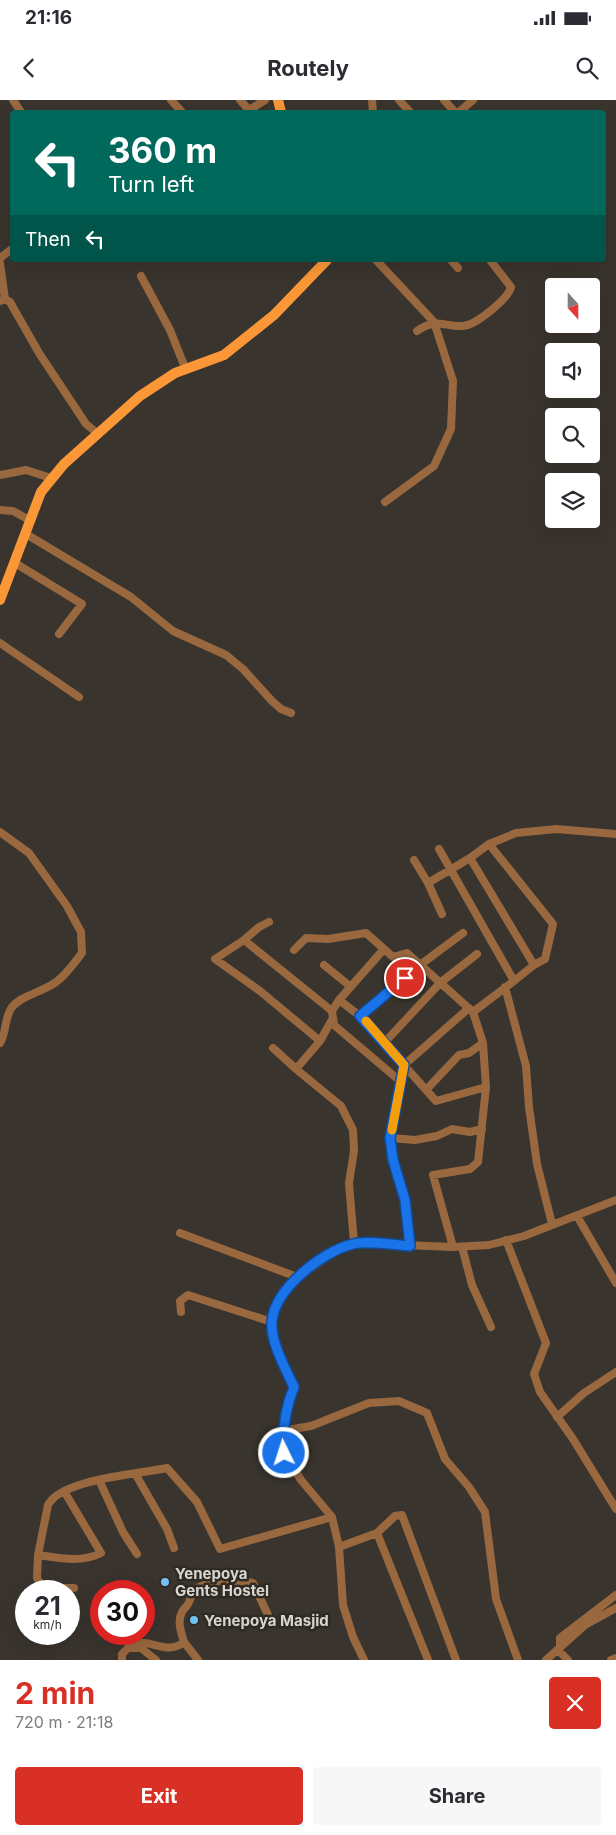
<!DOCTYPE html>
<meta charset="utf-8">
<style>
:root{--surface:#fff;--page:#f7f7f7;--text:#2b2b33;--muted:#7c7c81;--accent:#d93025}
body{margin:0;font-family:Inter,sans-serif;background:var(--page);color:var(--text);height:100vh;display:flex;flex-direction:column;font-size:19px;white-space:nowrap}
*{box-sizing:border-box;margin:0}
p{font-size:16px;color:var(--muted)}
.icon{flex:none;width:28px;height:28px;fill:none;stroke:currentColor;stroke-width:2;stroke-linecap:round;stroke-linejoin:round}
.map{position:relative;height:1560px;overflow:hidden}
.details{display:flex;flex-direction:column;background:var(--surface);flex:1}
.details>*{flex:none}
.banner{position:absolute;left:10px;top:10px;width:596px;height:152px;border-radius:5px;box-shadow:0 5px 20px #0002;background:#00695c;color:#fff;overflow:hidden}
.needle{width:32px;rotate:159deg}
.controls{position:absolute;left:545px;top:178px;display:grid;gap:10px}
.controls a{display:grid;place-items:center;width:55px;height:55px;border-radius:5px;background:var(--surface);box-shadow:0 5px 20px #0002;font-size:25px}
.speed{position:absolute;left:15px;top:1480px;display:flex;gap:10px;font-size:25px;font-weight:700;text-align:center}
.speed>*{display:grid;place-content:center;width:65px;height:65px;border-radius:50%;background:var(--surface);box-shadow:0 5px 20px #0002;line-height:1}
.speed small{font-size:12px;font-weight:400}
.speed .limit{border:8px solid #d22;background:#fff;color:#111}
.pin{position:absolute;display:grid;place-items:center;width:42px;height:42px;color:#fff;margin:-21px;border:2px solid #fff;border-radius:50%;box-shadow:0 1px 5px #0007}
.me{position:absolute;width:55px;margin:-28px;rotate:356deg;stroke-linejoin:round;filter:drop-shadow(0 0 4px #0008)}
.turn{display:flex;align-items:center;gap:18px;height:105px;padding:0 15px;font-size:22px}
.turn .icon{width:65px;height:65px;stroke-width:2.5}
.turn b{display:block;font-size:35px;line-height:42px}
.then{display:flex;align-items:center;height:48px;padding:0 15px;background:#0003;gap:10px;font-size:19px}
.round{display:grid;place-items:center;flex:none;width:52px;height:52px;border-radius:5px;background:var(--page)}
.summary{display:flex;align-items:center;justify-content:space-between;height:85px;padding:0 15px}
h1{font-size:30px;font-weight:700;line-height:38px;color:var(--accent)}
.primary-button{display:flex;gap:10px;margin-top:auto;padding:10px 15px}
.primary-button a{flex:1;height:58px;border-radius:5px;background:var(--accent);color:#fff;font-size:20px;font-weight:700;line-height:58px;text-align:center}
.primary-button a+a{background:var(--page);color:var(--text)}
.status{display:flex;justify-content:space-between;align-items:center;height:35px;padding:0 25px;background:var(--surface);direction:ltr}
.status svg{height:14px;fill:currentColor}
header{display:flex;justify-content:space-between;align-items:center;height:65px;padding:0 15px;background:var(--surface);font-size:22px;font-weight:700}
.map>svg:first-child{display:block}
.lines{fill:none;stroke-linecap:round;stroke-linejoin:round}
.minor{stroke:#99683f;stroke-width:8}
.major{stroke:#fb9737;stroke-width:10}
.route-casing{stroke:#114b97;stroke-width:12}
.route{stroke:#1a73e8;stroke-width:9}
.slow{stroke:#f59e0b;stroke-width:9}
.poi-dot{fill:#72c1f5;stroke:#2f2a23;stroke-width:2}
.labels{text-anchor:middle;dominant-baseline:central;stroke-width:5;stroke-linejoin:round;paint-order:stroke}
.poi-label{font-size:15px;font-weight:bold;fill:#d8d5d0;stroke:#2f2a23;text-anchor:start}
</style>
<div class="status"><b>21:16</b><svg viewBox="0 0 49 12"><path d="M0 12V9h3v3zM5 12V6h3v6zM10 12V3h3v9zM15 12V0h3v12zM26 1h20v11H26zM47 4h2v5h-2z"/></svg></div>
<header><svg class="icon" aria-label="back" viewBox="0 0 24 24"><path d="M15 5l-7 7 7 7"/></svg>Routely<svg class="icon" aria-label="search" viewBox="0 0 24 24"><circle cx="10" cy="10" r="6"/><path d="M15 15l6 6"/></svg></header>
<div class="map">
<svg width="616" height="1560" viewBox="0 0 616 1560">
<rect width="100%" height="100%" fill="#39342d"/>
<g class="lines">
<path class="minor" d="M13,0L21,12
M171,0L182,12
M240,0L249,10
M372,0L373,12
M399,0L410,12
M444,0L455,12
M246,12L265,0
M459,12L473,0
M0,158L12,149
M376,160L434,222L453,281L451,329L434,366L385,402
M451,160L458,168
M0,163L5,199
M141,176L170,230L186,270
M0,201L5,199L10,202L39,253L86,324L97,333
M417,231C437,217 443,227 463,226C476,225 508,199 511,187L490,160
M0,375L26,370L51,378
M0,410L13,411L31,421
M26,434L131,497L173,531L226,555L243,569L272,601L281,609L291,613
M15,463L82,504L59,534
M0,543L79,597
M0,732L29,753L67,806L81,832L82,853C74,863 66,875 56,882C43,892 22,895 12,907C4,918 7,932 0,943
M489,744L553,824L545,859L534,865
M439,749L514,881L473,912
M470,758L489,744L516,733L556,729L616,734
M414,760L428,783
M442,814L428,783L470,758L534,865L514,881
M269,822L259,827L244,840L215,859L260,891L320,941L296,969L341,1006L353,1030L354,1051L349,1083L354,1143
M244,840L332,911L339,900L360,916L436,1001L486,987
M294,850L306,838L328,839L366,833L393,857L407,853L473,912L483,943L486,987L478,1062L470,1069L433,1075L453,1147
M324,865L351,887
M505,887L526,966L529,1007L537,1064L552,1124
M339,900L384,849
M332,911L334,925L400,981
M360,916L420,865L463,833
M320,941L333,918
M385,942L440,883L477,854
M273,948L296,969
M426,990L459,955L469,953L483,943
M391,1038L415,1040L437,1036L452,1029L470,1032L482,1029
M577,1116L616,1183
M180,1133L297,1177
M506,1140L546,1243L534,1274L540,1292L573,1339L616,1409
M410,1146L405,1100L393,1060L391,1038L404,965L469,908
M462,1147L472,1185L491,1227
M181,1212L180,1201L188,1195L272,1222
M557,1317L584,1293L616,1272
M282,1331L311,1326L369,1303L399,1301L427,1313L445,1359L469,1387L485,1412L496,1499L518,1560
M136,1375L167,1429L174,1448
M99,1380L123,1432L137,1454
M377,1433L428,1560
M339,1447L377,1433L395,1416L402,1415L456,1560
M38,1455C59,1458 82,1463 101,1453L64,1391
M74,1488H43L37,1478L38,1455L48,1405C61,1379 139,1374 167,1368L197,1402L220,1449L332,1417
M184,1542L198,1560
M128,1548C149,1533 164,1558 184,1542C181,1532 177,1521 182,1512C184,1508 188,1506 189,1502C191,1498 191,1495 193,1492C204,1478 238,1480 253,1483L268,1515
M560,1548V1538L616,1495
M558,1550L568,1560
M122,1560V1554L128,1548H141L156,1560
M364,1560L353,1537L343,1505L339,1447L332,1417L301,1380L284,1353L282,1331L288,1302L294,1287L276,1245L272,1222L278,1204L290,1184L333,1152L354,1143L453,1147L489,1145L524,1136L616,1100
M546,1560L585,1525L616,1508
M611,1560L616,1558"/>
<path class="major" d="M278,0L281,12
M0,500L41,392L64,364L140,296L175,273L224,255L274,215L327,160"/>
</g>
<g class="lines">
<g class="route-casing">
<path id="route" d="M284,1353C282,1329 285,1309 294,1287C286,1270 270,1241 272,1222C274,1189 323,1151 353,1144C367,1140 394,1145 410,1146L405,1100L393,1060L390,1038L404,965L360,916L405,878"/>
</g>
<use href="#route" class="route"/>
<path class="slow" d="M366,921L404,965L392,1030"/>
</g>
<g class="poi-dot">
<circle cx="165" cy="1482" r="5"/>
<circle cx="194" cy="1520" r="5"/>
</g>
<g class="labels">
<g class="poi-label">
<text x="175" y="1473">Yenepoya<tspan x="175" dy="17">Gents Hostel</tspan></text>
<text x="204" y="1520">Yenepoya Masjid</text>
</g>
</g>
</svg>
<div class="controls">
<a><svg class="needle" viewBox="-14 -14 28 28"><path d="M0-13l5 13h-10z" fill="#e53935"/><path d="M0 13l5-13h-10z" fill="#7c7c81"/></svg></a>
<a><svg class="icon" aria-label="sound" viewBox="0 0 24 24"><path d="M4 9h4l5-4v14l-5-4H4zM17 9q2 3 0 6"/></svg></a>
<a><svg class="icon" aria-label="search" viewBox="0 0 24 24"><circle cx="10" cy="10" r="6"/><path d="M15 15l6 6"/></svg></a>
<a><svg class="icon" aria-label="layers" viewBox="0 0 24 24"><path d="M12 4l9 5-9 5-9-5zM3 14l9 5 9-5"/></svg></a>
</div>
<div class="speed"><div>21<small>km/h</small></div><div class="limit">30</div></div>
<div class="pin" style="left:405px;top:878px;background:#d93025"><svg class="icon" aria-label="arrive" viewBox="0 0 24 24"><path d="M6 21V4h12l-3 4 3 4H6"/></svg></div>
<svg class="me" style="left:284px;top:1353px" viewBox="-20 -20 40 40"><circle r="17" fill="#1a73e8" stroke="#fff" stroke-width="3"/><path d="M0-11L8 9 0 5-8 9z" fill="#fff"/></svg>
<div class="banner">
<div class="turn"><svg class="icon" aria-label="left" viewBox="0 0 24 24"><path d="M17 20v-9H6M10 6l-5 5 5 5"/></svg><div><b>360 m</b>Turn left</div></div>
<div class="then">Then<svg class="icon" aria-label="left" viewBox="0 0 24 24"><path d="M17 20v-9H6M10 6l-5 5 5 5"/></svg></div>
</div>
</div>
<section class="details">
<div class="summary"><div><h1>2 min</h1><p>720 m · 21:18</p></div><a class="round" style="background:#d93025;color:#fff"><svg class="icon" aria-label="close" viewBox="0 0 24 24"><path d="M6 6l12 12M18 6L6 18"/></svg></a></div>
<div class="primary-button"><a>Exit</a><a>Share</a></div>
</section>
